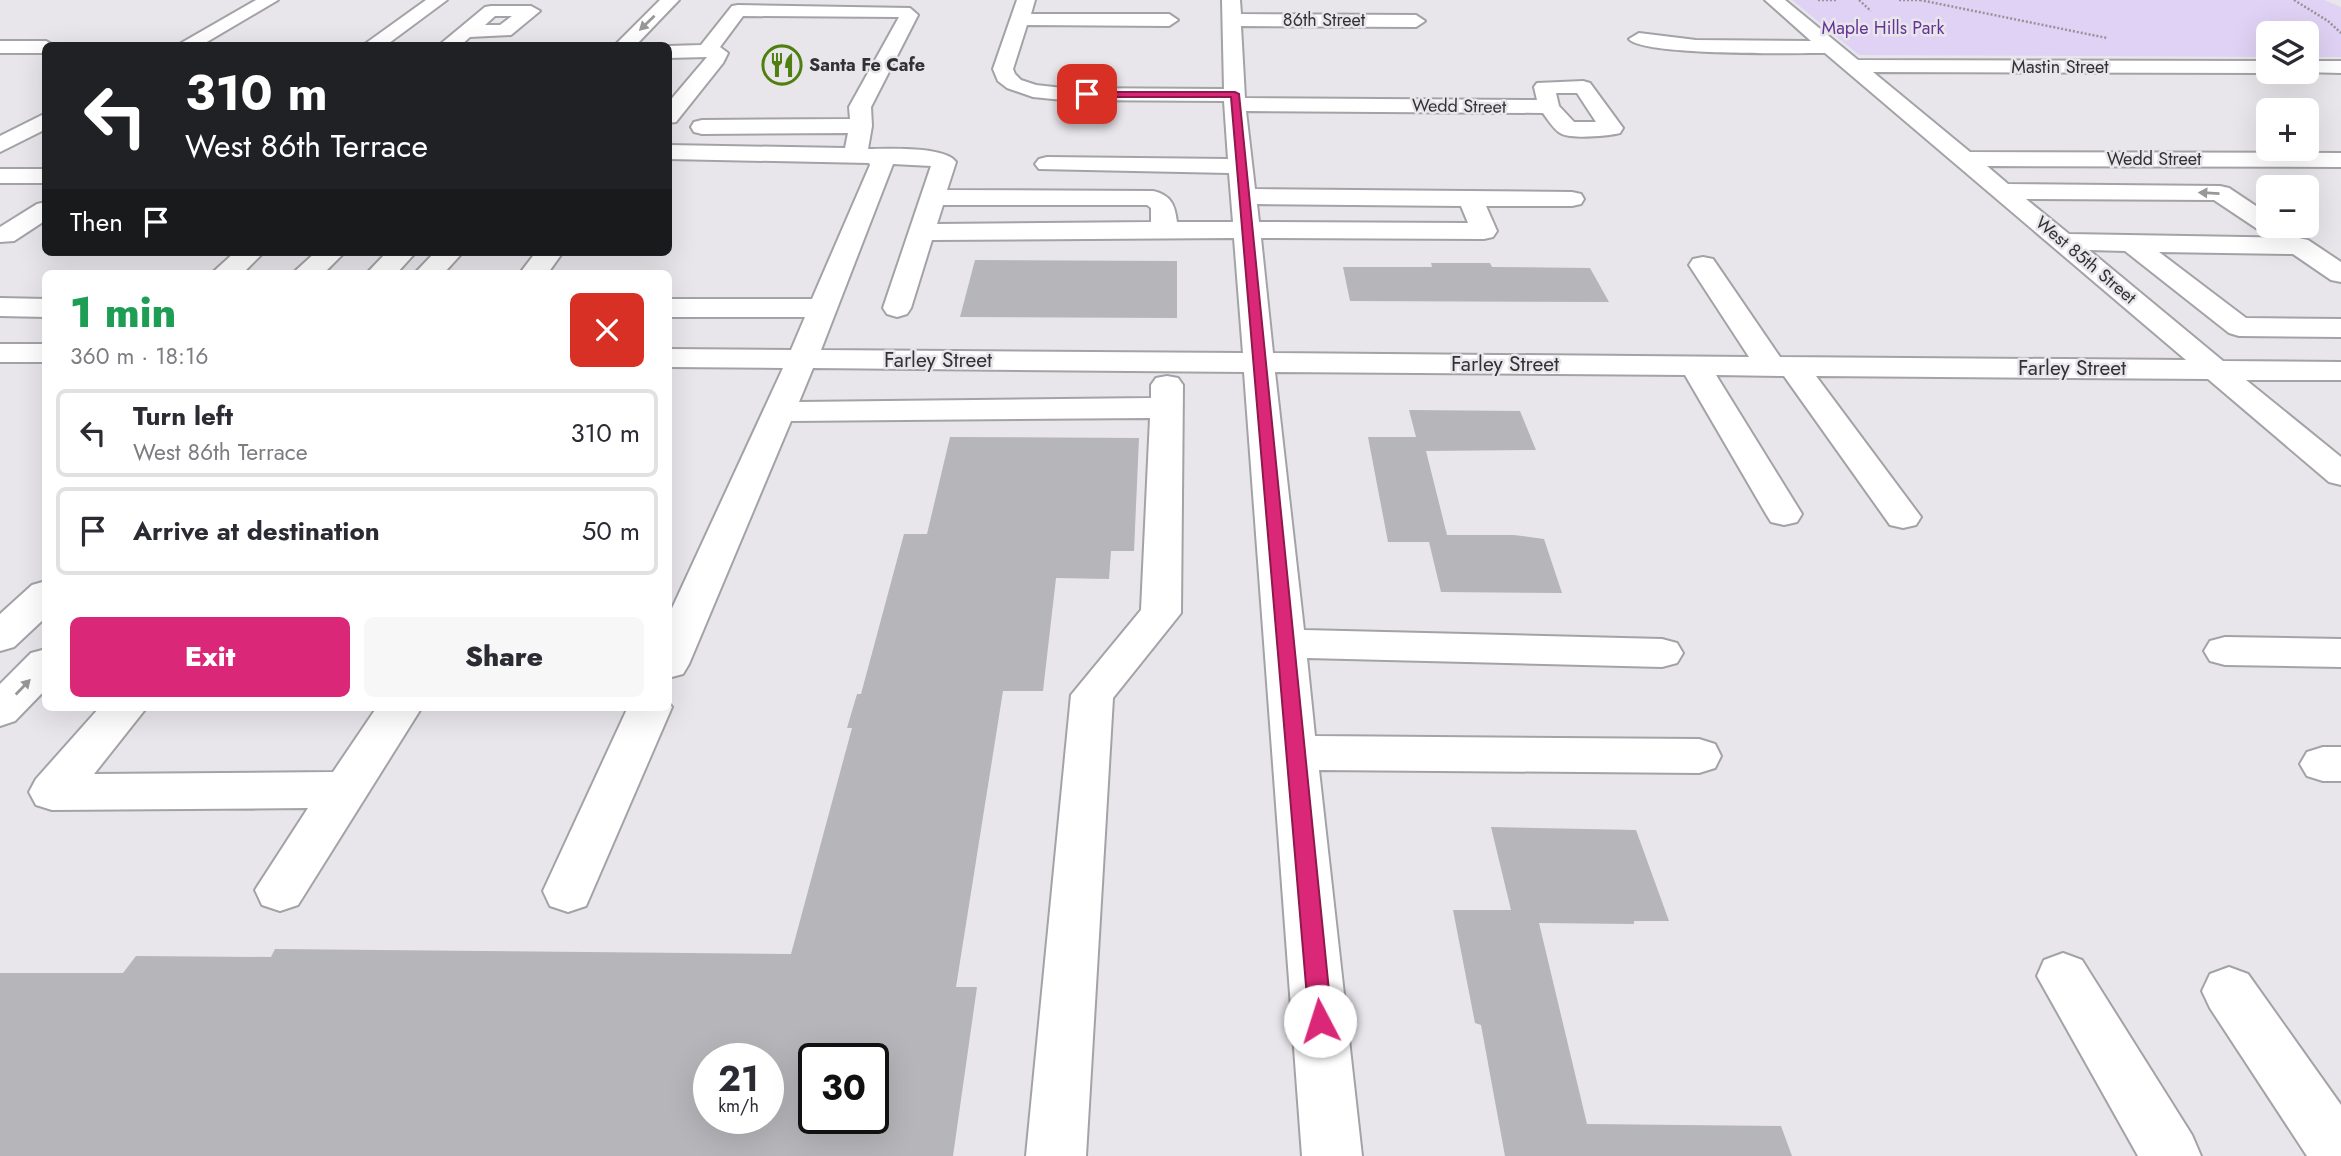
<!DOCTYPE html>
<meta charset="utf-8">
<style>
:root{--surface:#fff;--page:#f7f7f7;--text:#2b2b33;--muted:#7c7c81;--line:#e1e1e2;--accent:#db2777}
body{margin:0;font-family:Jost,sans-serif;background:var(--page);color:var(--text);height:100vh;display:flex;flex-direction:column;font-size:26px;white-space:nowrap}
*{box-sizing:border-box;margin:0}
p{font-size:23px;color:var(--muted)}
.icon{flex:none;width:38px;height:38px;fill:none;stroke:currentColor;stroke-width:2;stroke-linecap:round;stroke-linejoin:round}
.map{position:relative;flex:1;overflow:hidden}
.drawer{position:absolute;left:42px;top:270px;width:630px;height:441px;display:flex;flex-direction:column;background:var(--surface);border-radius:10px;box-shadow:0 7px 28px #0002}
.drawer>*{flex:none}
.top-card{position:absolute;left:42px;top:42px;width:630px;height:214px;border-radius:10px;box-shadow:0 7px 28px #0002;background:#202124;color:#fff;overflow:hidden}
.controls{position:absolute;left:2256px;top:21px;display:grid;gap:14px}
.controls a{display:grid;place-items:center;width:63px;height:63px;border-radius:10px;background:var(--surface);box-shadow:0 7px 28px #0002;font-size:35px}
.speed{position:absolute;left:693px;top:1043px;display:flex;gap:14px;font-size:35px;font-weight:700;text-align:center}
.speed>*{display:grid;place-content:center;width:91px;height:91px;border-radius:50%;background:var(--surface);box-shadow:0 7px 28px #0002;line-height:1}
.speed small{font-size:18px;font-weight:400}
.speed .limit{border:4px solid #111;border-radius:10px;background:#fff;color:#111}
.pin{position:absolute;display:grid;place-items:center;width:60px;height:60px;color:#fff;margin:-30px;border-radius:14px;box-shadow:0 4px 10px #0006}
.me{position:absolute;width:77px;margin:-38px;rotate:355deg;stroke-linejoin:round;filter:drop-shadow(0 0 5px #0008)}
.turn{display:flex;align-items:center;gap:24px;height:147px;padding:0 28px;font-size:32px}
.turn .icon{width:91px;height:91px;stroke-width:2.5}
.turn b{display:block;font-size:49px;line-height:60px}
.then{display:flex;align-items:center;height:66px;padding:0 28px;background:#0003;gap:14px;font-size:26px}
.round{display:grid;place-items:center;flex:none;width:74px;height:74px;border-radius:10px;background:var(--page)}
.head{display:flex;align-items:center;justify-content:space-between;height:119px;padding:0 28px}
h1{font-size:42px;font-weight:800;line-height:52px;color:#1e9e55}
.cta{display:flex;gap:14px;margin-top:auto;padding:14px 28px}
.cta a{flex:1;height:80px;border-radius:10px;background:var(--accent);color:#fff;font-size:28px;font-weight:800;line-height:80px;text-align:center}
.cta a+a{background:var(--page);color:var(--text)}
ul{padding:0;list-style:none}
li{display:flex;align-items:center;gap:21px;height:88px;margin:0 14px 10px;padding:0 14px;border:4px solid var(--line);border-radius:10px}
li div{flex:1}
li b{display:block;font-size:26px}
li em{font-style:normal}
.map>svg:first-child{display:block}
.green{fill:#e0d2f4}
.building{fill:#b6b5b9;fill-rule:evenodd}
.lines{fill:none;stroke-linecap:round;stroke-linejoin:round}
.minor-casing{stroke:#a3a2a6;stroke-width:4}
.major-casing{stroke:#a3a2a6;stroke-width:4}
.path{stroke:#959497;stroke-width:2.5;stroke-dasharray:2 2;stroke-linecap:butt}
.minor{fill:#fff;fill-rule:evenodd}
.major{fill:#fff;fill-rule:evenodd}
.oneway{fill:#989899}
.route{fill:#db2777;stroke:#8e194d;stroke-width:2}
.labels{text-anchor:middle;dominant-baseline:central;stroke-width:5;stroke-linejoin:round;paint-order:stroke}
.far-street-label{font-size:18px;fill:#323133;stroke:#e8e6eb}
.far-park-label{font-size:18px;fill:#663296;stroke:#e8e6eb}
.far-poi-label{font-size:18px;font-weight:bold;fill:#323133;stroke:#e8e6eb;text-anchor:start}
.street-label{font-size:21px;fill:#323133;stroke:#e8e6eb}
</style>
<div class="map">
<svg width="2341" height="1156" viewBox="0 0 2341 1156">
<rect width="100%" height="100%" fill="#e8e6eb"/>
<path class="green" d="M1792,0H2324L2341,7V57H2307L2306,33H2268V57L1859,55Z"/>
<path class="building" d="M975,260L1177,261V318L960,317Z
M1431,263H1490L1492,267L1590,268L1609,302L1350,301L1343,267H1432Z
M1409,410L1520,411L1536,450L1426,451L1447,535H1514L1544,539L1562,593L1441,592L1429,542H1388L1368,437H1416Z
M950,437L1139,438L1134,551H1111L1109,579L1056,578L1043,691H1003L956,987H977L953,1156H0V973H123L136,956L271,957L275,949L791,954L852,728H847L857,694H861L904,534H927ZM709,1059H768V1118H709ZM814,1059H873V1118H814Z
M1491,827L1636,830L1669,921H1634V924L1539,923L1587,1124L1781,1126L1792,1156H1505L1481,1025L1475,1023L1453,910H1511Z"/>
<g class="lines">
<g class="minor-casing">
<path id="minor" d="M256,0H278L200,46H176Z
M426,0H447L385,46H362Z
M1017,0H1035L1031,14H1169L1178,20L1169,26L1027,25L1013,69L1015,74L1021,80L1036,85L1063,88L1224,89L1222,0H1240L1241,14L1416,15L1425,21L1416,27L1241,26L1245,98L1537,100L1534,87L1537,83L1583,81L1590,83L1623,128L1620,133C1609,136 1573,139 1562,134C1555,131 1548,120 1543,113L1246,111L1255,189L1572,192L1581,194L1584,199L1581,204L1572,206H1486L1497,231L1493,237L1484,239L1261,238L1273,353L1749,357L1689,265L1693,259L1703,257L1713,259L1780,357L2186,360L1825,53C1796,53 1643,56 1629,39L1639,33L1696,40L1811,41L1765,0H1785L1858,60L2268,61V72H2273L2268,73L1873,72L1970,152L2341,153V167L1987,166L2008,184L2220,186L2229,188L2268,214V226H2280L2277,230L2268,233L2259,230L2214,200L2026,199L2069,234L2299,238L2308,240L2341,262V282L2331,280L2293,254L2159,252L2246,318L2341,319V337L2239,336L2229,333L2125,251L2089,250L2223,361L2341,362V380H2246L2341,457V485L2329,482L2208,379L1816,376L1921,517L1916,525L1903,528L1890,525L1784,376L1716,375L1802,514L1797,522L1784,525L1771,522L1766,514L1685,375L1275,372L1304,630L1662,639L1677,643L1683,653L1677,663L1662,667L1307,658L1315,736L1699,739L1715,744L1721,756L1715,768L1699,773L1319,770L1362,1156H1302L1244,372L813,368L799,402L1151,398V385L1156,378L1167,376L1178,378L1183,385L1181,613L1113,698L1086,1156H1026L1071,695L1141,610L1150,418L791,421L689,664L683,674L668,678V617L783,368L668,367V349L791,350L805,317H668V299H812L870,165L869,163L668,159V145L845,148L848,133L702,134L694,132L691,127L694,122L702,120L850,119L849,107L899,17L743,16L720,47L728,53L723,63L676,122L668,123V103L707,57L668,58V46L701,45L732,6L738,5L910,8L918,15L871,107L872,126L868,149C888,149 945,146 956,162L947,190L1153,191C1171,195 1175,205 1177,222H1233L1229,173L1039,169L1035,164L1039,159L1047,157L1228,159L1224,101L1063,100L1033,97L1007,88L998,81L993,69ZM1556,93H1577L1596,122H1574L1559,106ZM893,164L931,166L883,308L887,314L897,317L907,314L911,308L932,240L1234,238L1243,353L821,350ZM1257,204L1461,206L1468,223L1259,222ZM943,205H1147L1151,208V222L937,224Z
M491,6H531L540,11L511,35L470,37L460,46H438L485,7ZM495,16H512L500,25H485Z
M0,41H46L55,46H46V53H0Z
M2306,61H2341V73L2301,72H2306Z
M46,113V129L0,152V136Z
M0,169H46V183H0Z
M46,202V220L14,241L0,242V227L37,204Z
M235,252H264L243,273H212Z
M316,252H345L324,273H293Z
M536,252H563L548,273H520Z
M0,298L46,299V317L0,316Z
M0,344H46V362H0Z
M2225,637L2341,639V667L2225,665L2210,661L2204,651L2210,641Z
M668,702L672,707L586,906L568,912L550,906L543,891L628,707H668Z
M100,707H147L94,774L333,772L377,707H422L298,905L280,911L262,905L255,890L308,808L52,810L36,805L29,792L36,779Z
M2323,747H2341V781H2323L2307,776L2300,764L2307,752Z
M2063,953L2082,960L2192,1135L2201,1156H2138L2037,976L2044,960Z
M2229,967L2248,974L2341,1105V1156H2307L2210,1008L2202,991L2210,974Z"/>
</g>
<g class="major-casing">
<path id="major" d="M660,0H679L635,46H614Z
M387,252H416L397,273H367Z
M435,252H463L444,273H415Z
M46,581V617L14,647L0,651V614L32,585Z
M46,649V689L15,721L0,726V684L31,653Z"/>
</g>
<path class="path" d="M1818,0H1838
M1859,0L1871,11
M1899,0H1921
M1920,0L2107,38
M2294,0L2328,21L2341,33"/>
<use href="#minor" class="minor"/>
<use href="#major" class="major"/>
</g>
<defs><path id="oneway-solid" d="M-6-.8H1V-3.2L6.5 0L1 3.2V.8H-6Z" transform="scale(1.75)"/></defs>
<g class="oneway">
<use href="#oneway-solid" transform="translate(647 23) rotate(136)"/>
<use href="#oneway-solid" transform="translate(2209 193) rotate(-177)"/>
<use href="#oneway-solid" transform="translate(23 687) rotate(-46)"/>
</g>
<path class="route" d="M1084,92H1235L1239,94L1332,1021L1328,1029L1320,1032L1312,1029L1309,1021L1231,97H1087L1084,96Z"/>
<defs>
<g id="restaurant-ring" transform="scale(2.0125)"><circle r="9.5" fill="#e8e6eb" stroke="#4f800f" stroke-width="1.5"/><path d="M-5-6h1v4h1v-4h1v4h1v-4h1v5L-1.5 .5V6h-2V.5L-5-1ZM5-6V6H3V1.5H1.5Q1.5-4 5-6Z" fill="#4f800f"/></g>
</defs>
<g fill-rule="evenodd">
<use href="#restaurant-ring" x="782" y="65"/>
</g>
<g class="labels">
<g class="far-street-label">
<text x="1324" y="20">86th Street</text>
<text x="2060" y="67">Mastin Street</text>
<text transform="translate(1459 106) rotate(1)">Wedd Street</text>
<text x="2154" y="159">Wedd Street</text>
<text transform="translate(2086 260) rotate(40)">West 85th Street</text>
</g>
<g class="far-park-label">
<text x="1883" y="28">Maple Hills Park</text>
</g>
<g class="far-poi-label">
<text x="809" y="65">Santa Fe Cafe</text>
</g>
<g class="street-label">
<text x="938" y="360">Farley Street</text>
<text x="1505" y="364">Farley Street</text>
<text x="2072" y="368">Farley Street</text>
</g>
</g>
</svg>
<div class="controls">
<a><svg class="icon" aria-label="layers" viewBox="0 0 24 24"><path d="M12 4l9 5-9 5-9-5zM3 14l9 5 9-5"/></svg></a>
<a>+</a>
<a>−</a>
</div>
<div class="speed"><div>21<small>km/h</small></div><div class="limit">30</div></div>
<div class="pin" style="left:1087px;top:94px;background:#d93025"><svg class="icon" aria-label="arrive" viewBox="0 0 24 24"><path d="M6 21V4h12l-3 4 3 4H6"/></svg></div>
<svg class="me" style="left:1320px;top:1021px" viewBox="-20 -20 40 40"><circle r="19" fill="#fff"/><path d="M0-13L10 11 0 6-10 11z" fill="#db2777"/></svg>
<div class="top-card">
<div class="turn"><svg class="icon" aria-label="left" viewBox="0 0 24 24"><path d="M17 20v-9H6M10 6l-5 5 5 5"/></svg><div><b>310 m</b>West 86th Terrace</div></div>
<div class="then">Then<svg class="icon" aria-label="arrive" viewBox="0 0 24 24"><path d="M6 21V4h12l-3 4 3 4H6"/></svg></div>
</div>
<section class="drawer">
<div class="head"><div><h1>1 min</h1><p>360 m · 18:16</p></div><a class="round" style="background:#d93025;color:#fff"><svg class="icon" aria-label="close" viewBox="0 0 24 24"><path d="M6 6l12 12M18 6L6 18"/></svg></a></div>
<ul>
<li><svg class="icon" aria-label="left" viewBox="0 0 24 24"><path d="M17 20v-9H6M10 6l-5 5 5 5"/></svg><div><b>Turn left</b><p>West 86th Terrace</p></div><em>310 m</em></li>
<li><svg class="icon" aria-label="arrive" viewBox="0 0 24 24"><path d="M6 21V4h12l-3 4 3 4H6"/></svg><div><b>Arrive at destination</b></div><em>50 m</em></li>
</ul>
<div class="cta"><a>Exit</a><a>Share</a></div>
</section>
</div>
